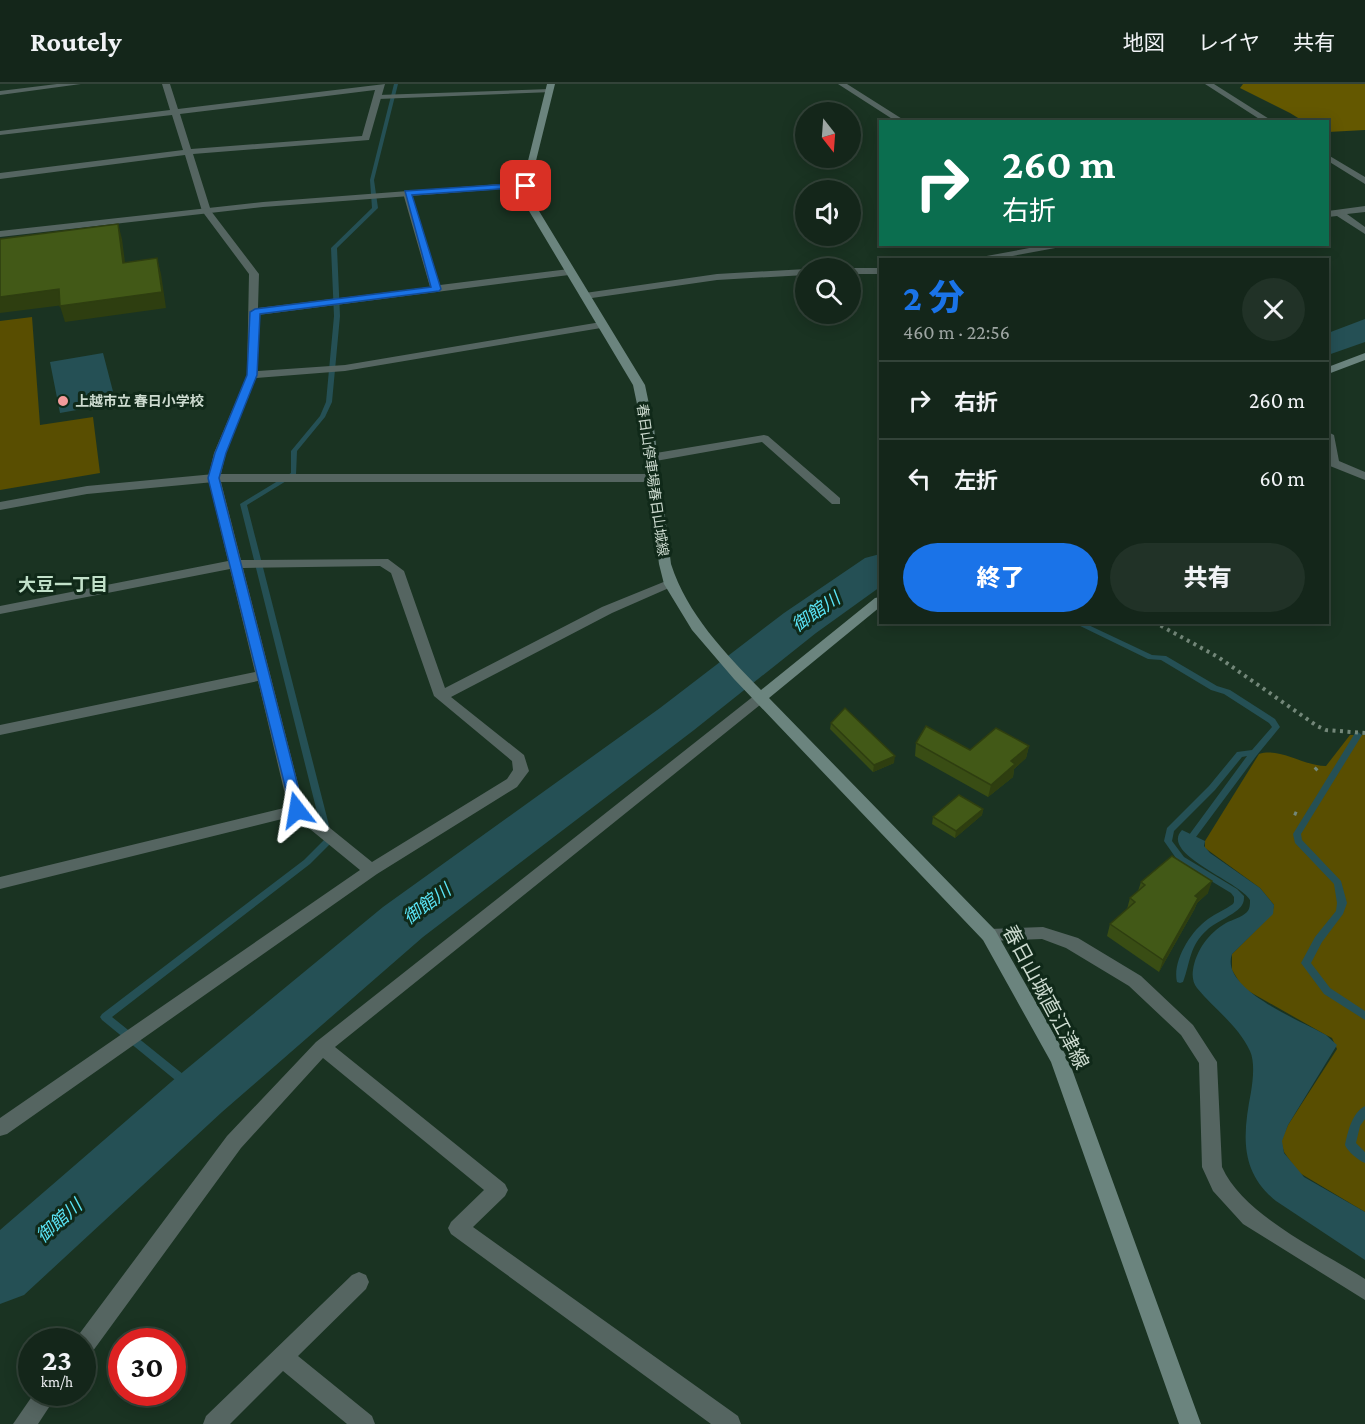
<!DOCTYPE html>
<html lang="ja">
<meta charset="utf-8">
<style>
:root{--surface:#14261a;--page:#213227;--text:#f1f3f6;--muted:#9da5a2;--line:#334339;--accent:#1a73e8}
body{margin:0;font-family:"Crimson Pro","Noto Sans JP",serif;background:var(--page);color:var(--text);height:100vh;display:flex;flex-direction:column;font-size:22px;white-space:nowrap}
*{box-sizing:border-box;margin:0}
p{font-size:20px;color:var(--muted)}
.icon{flex:none;width:33px;height:33px;fill:none;stroke:currentColor;stroke-width:2;stroke-linecap:round;stroke-linejoin:round}
.map{position:relative;flex:1;overflow:hidden}
.sheet{position:absolute;left:879px;top:174px;width:450px;height:366px;display:flex;flex-direction:column;background:var(--surface);border-radius:0px;box-shadow:0 3px 15px #0003,0 0 0 2px var(--line)}
.sheet>*{flex:none}
.banner{position:absolute;left:879px;top:36px;width:450px;height:126px;border-radius:0px;box-shadow:0 3px 15px #0003,0 0 0 2px var(--line);background:#0b6e4f;color:#fff;overflow:hidden}
.needle{width:39px;rotate:163deg}
.buttons{position:absolute;left:795px;top:18px;display:grid;gap:12px}
.buttons a{display:grid;place-items:center;width:66px;height:66px;border-radius:50%;background:var(--surface);box-shadow:0 3px 15px #0003,0 0 0 2px var(--line);font-size:30px}
.speed{position:absolute;left:18px;top:1244px;display:flex;gap:12px;font-size:30px;font-weight:700;text-align:center}
.speed>*{display:grid;place-content:center;width:78px;height:78px;border-radius:50%;background:var(--surface);box-shadow:0 3px 15px #0003,0 0 0 2px var(--line);line-height:1}
.speed small{font-size:15px;font-weight:400}
.speed .limit{border:9px solid #d22;background:#fff;color:#111}
.pin{position:absolute;display:grid;place-items:center;width:51px;height:51px;color:#fff;margin:-26px;border-radius:12px;box-shadow:0 3px 9px #0006}
.me{position:absolute;width:66px;margin:-33px;rotate:346deg;stroke-linejoin:round;filter:drop-shadow(0 0 4px #0008)}
.turn{display:flex;align-items:center;gap:21px;height:126px;padding:0 24px;font-size:27px}
.turn .icon{width:78px;height:78px;stroke-width:2.5}
.turn b{display:block;font-size:42px;line-height:51px}
.round{display:grid;place-items:center;flex:none;width:63px;height:63px;border-radius:32px;background:var(--page)}
.summary{display:flex;align-items:center;justify-content:space-between;height:102px;padding:0 24px}
h1{font-size:36px;font-weight:800;line-height:45px;color:var(--accent)}
.cta{display:flex;gap:12px;margin-top:auto;padding:12px 24px}
.cta a{flex:1;height:69px;border-radius:36px;background:var(--accent);color:#fff;font-size:24px;font-weight:800;line-height:69px;text-align:center}
.cta a+a{background:var(--page);color:var(--text)}
ul{padding:0;list-style:none}
li{display:flex;align-items:center;gap:18px;height:78px;padding:0 24px;border-top:2px solid var(--line)}
li div{flex:1}
li b{display:block;font-size:22px}
li em{font-style:normal}
header{display:flex;align-items:center;gap:36px;box-sizing:border-box;height:84px;padding:0 30px;background:var(--surface);border-bottom:2px solid var(--line)}
header strong{font-size:28px}
nav{display:flex;gap:33px;margin-inline-start:auto;font-size:21px}
.map>svg:first-child{display:block}
.green{fill:#594e01}
.forest{fill:#645800}
.water{fill:#255055}
.lines{fill:none;stroke-linecap:round;stroke-linejoin:round}
.stream{fill:#255055;fill-rule:evenodd}
.river{fill:#255055;fill-rule:evenodd}
.path{stroke:#738779;stroke-width:4;stroke-dasharray:3 4.5;stroke-linecap:butt}
.service{fill:#556561;fill-rule:evenodd}
.minor{fill:#556561;fill-rule:evenodd}
.tertiary{fill:#556561;fill-rule:evenodd}
.secondary{fill:#6b847e;fill-rule:evenodd}
.wall{fill:#394d14}
.shaded-wall{fill:#2e3e10}
.building{fill:#425917;stroke:#2e3e10;stroke-width:1.5}
.route{fill:#1a73e8;stroke:#114b97;stroke-width:1.5}
.poi-dot{fill:#f59b9b;stroke:#102919;stroke-width:2}
.labels{text-anchor:middle;dominant-baseline:central;stroke-width:6;stroke-linejoin:round;paint-order:stroke}
.far-poi-label{font-size:14px;font-weight:bold;fill:#ccdacf;stroke:#102919;text-anchor:start}
.far-street-label{font-size:14px;fill:#ccdacf;stroke:#102919}
.neighbourhood-label{font-size:18px;font-weight:bold;fill:#c2e1ca;stroke:#102919}
.water-label{font-size:18px;font-style:italic;fill:#5ae4f6;stroke:#102919}
.near-street-label{font-size:20px;fill:#ccdacf;stroke:#102919}
</style>
<header>
<strong>Routely</strong>
<nav><a>地図</a><a>レイヤ</a><a>共有</a></nav>
</header>
<div class="map">
<svg width="1365" height="1340" viewBox="0 0 1365 1340">
<rect width="100%" height="100%" fill="#1a3322"/>
<path class="green" d="M32,233L40,341L93,333L100,389L0,406V237Z
M1350,651H1365V1128L1298,1088L1284,1068L1281,1057L1288,1041L1337,965L1332,954L1326,951L1243,904L1232,886V870L1272,830L1274,821L1260,804L1205,764V757L1259,670C1280,663 1303,682 1326,682Z"/>
<path class="forest" d="M1243,0H1365V46L1328,48V38L1303,37L1290,29L1240,4Z"/>
<path class="water" d="M103,269L116,319L60,329L50,278Z
M1182,746L1205,757L1204,762L1210,769L1260,804L1274,821L1273,830L1232,870C1219,905 1302,937 1326,951L1337,961L1288,1041L1282,1057L1284,1069L1304,1093L1365,1128V1176L1276,1117C1239,1087 1243,1050 1251,1008C1253,996 1255,978 1250,967C1238,941 1214,925 1197,904C1193,899 1192,892 1193,886C1196,866 1209,849 1226,839C1232,836 1242,833 1247,828C1250,825 1250,820 1250,816C1239,797 1159,770 1182,746Z"/>
<g class="lines">
<path class="stream" d="M394,0H398L374,96L378,124L337,164L340,232L332,318L325,333L297,367L296,391L247,421L333,757L310,780L112,933L204,1007L205,1010L204,1013L200,1014L196,1013L102,936L100,933L102,930L304,776L324,756L240,420L291,389V367L320,332L326,318L334,232L331,164L372,124L370,96Z
M1072,538H1082L1152,571L1166,572L1217,602L1230,606L1275,635L1280,643L1257,671L1196,753H1190L1189,751L1247,672L1242,673L1215,706L1174,747L1172,757L1184,773L1237,805L1244,812C1244,815 1244,818 1242,821C1237,830 1215,838 1207,846C1189,862 1191,877 1183,898L1180,899L1177,898C1172,877 1191,847 1208,835C1216,829 1225,826 1233,820L1234,818V813L1231,809L1178,777L1164,757L1167,744L1209,702L1237,668L1252,666L1272,643L1269,639L1224,610L1211,606L1161,576L1148,575Z
M1358,648L1362,651L1301,750L1302,756L1341,797L1347,819L1343,830L1322,858L1311,879L1330,904L1365,927V936L1324,910L1301,879L1315,853L1336,827L1337,819L1334,800L1295,759L1293,750L1355,649Z
M1365,1022V1035L1360,1042L1356,1059L1365,1068V1079C1358,1076 1348,1068 1345,1061C1348,1047 1352,1029 1365,1022Z"/>
<path class="river" d="M1365,235V258L1328,271V249Z
M880,470V503L816,549L694,646L423,853L222,1028L24,1211L0,1220V1146L178,992L383,823L660,624L784,529L865,474Z"/>
<path class="path" d="M1154,538L1218,573L1317,642L1326,646L1365,649
M1315,686L1318,683
M1294,729L1299,731"/>
<path class="service" d="M550,5L552,6V8L378,15L375,13L378,11Z"/>
<path class="minor" d="M57,0H81L0,11V7Z
M162,0H170L178,25L385,0L369,56L193,70L211,127L259,190L258,224L430,203L403,109L407,106L411,109L440,201L569,185L574,188L569,191L258,231V287L345,281L601,238L606,241L601,244L345,287L256,294L226,369L220,394L241,476L388,475L404,487L445,604L602,523L666,497L671,496L678,500L612,529L451,613L524,671L529,687L517,703L377,790L7,1050L0,1052V1034L360,786L294,732L0,805V793L288,723L258,597L0,651V641L255,588L230,485L0,530V522L228,477L208,394L214,369L247,291L249,190L202,127L185,71L0,95V89L183,66L172,31L0,51V47L170,26ZM375,6L362,52L191,65L180,30ZM380,482L391,489L434,612L512,677L513,686L507,695L372,778L304,723L243,484Z
M838,0H847L907,38H897Z
M1205,0H1214L1274,38H1264Z
M1328,71L1365,93V100L1328,77Z
M1365,122V128L1347,130L1365,143V150L1337,132L1328,133V127Z
M1051,160H1077L991,176H965Z
M848,184H880V190H850V184Z
M806,185V191L717,196L585,215L580,212L585,209L717,190Z
M1328,348L1334,351L1339,377L1365,388V396L1330,382L1328,376Z
M764,351L768,352L840,414V420H832L762,358L650,378L644,374L650,370Z
M760,609L767,614L765,617L335,963L505,1100L508,1106L505,1112L473,1143L738,1332L741,1340H711L451,1150L448,1144L451,1138L484,1106L323,974L241,1064L90,1271L82,1274V1257H74L227,1052L316,958L755,611Z
M1043,843L1078,854L1141,892L1193,941L1217,978L1222,1083C1243,1131 1321,1167 1365,1195V1216L1243,1140L1213,1107L1202,1083L1199,979L1181,951L1129,902L1066,864L1042,855L989,857L983,856L981,851L983,846L989,845Z
M359,1188L366,1191L369,1198L366,1205L298,1272L372,1332L375,1340H347L283,1287L230,1340H203L206,1332L352,1191Z
M35,1308H59L38,1340H13Z"/>
<path class="tertiary" d="M526,98L529,99V103L263,123L0,153V147L263,118Z
M214,390H653L659,394L653,398H214L87,410L0,426V418L87,402Z"/>
<path class="secondary" d="M547,0H555L530,101L539,127L645,301L654,344L671,480C687,530 725,569 761,606L875,514L880,513V523L769,614L995,846L1069,977L1201,1340H1179L1051,978L983,856L734,595L692,546L664,500L659,480L642,344L633,301L529,127L522,101Z
M1365,269V276L1328,290V283Z"/>
</g>
<path class="wall" d="M831,639L894,679L873,688L830,645Z
M916,659L970,666L1029,662L1026,674L1014,685L1013,693L988,713L915,672Z
M983,725L982,731L955,754L932,740L933,733Z
M1141,798L1208,809L1197,819L1194,826L1159,888L1107,852L1110,840L1127,825L1130,814L1138,807Z"/>
<path class="shaded-wall" d="M118,140L122,155L127,194L123,179Z
M157,174L161,190L166,224L65,238L60,222Z
M59,205L64,221L0,229V213Z
M1029,662L1026,674L1014,685L1013,693L988,713L991,701L1011,677Z
M895,672L894,679L873,688L874,681Z
M983,725L982,731L955,754L956,747Z
M1212,797L1208,809L1197,819L1194,826L1159,888L1163,876L1195,812Z"/>
<path class="building" d="M118,140L123,179L157,174L162,208L60,222L59,205L0,213V155Z
M845,624L895,672L874,681L831,639Z
M926,642L970,666L996,644L1029,662L1011,677L1015,680L991,701L916,659Z
M959,711L983,725L956,747L933,733Z
M1172,772L1212,797L1195,812L1198,814L1163,876L1110,840L1135,818L1130,814L1145,801L1141,798Z"/>
<path class="route" d="M526,99L529,100V103L412,111L441,205L439,207L260,230L257,291L226,369L219,394L304,726L297,731L292,730L208,394L215,369L247,291L250,228L255,225L431,203L405,107Z"/>
<circle class="poi-dot" cx="63" cy="317" r="6"/>
<g class="labels">
<g class="far-poi-label">
<text x="75" y="317">上越市立 春日小学校</text>
</g>
<g class="far-street-label">
<text transform="translate(653 396) rotate(82)">春日山停車場春日山城線</text>
</g>
<g class="neighbourhood-label">
<text x="63" y="501">大豆一丁目</text>
</g>
<g class="water-label">
<text transform="translate(816 528) rotate(-35)">御館川</text>
<text transform="translate(427 820) rotate(-37)">御館川</text>
<text transform="translate(59 1137) rotate(-42)">御館川</text>
</g>
<g class="near-street-label">
<text transform="translate(1046 913) rotate(62)">春日山城直江津線</text>
</g>
</g>
</svg>
<div class="buttons">
<a><svg class="needle" viewBox="-14 -14 28 28"><path d="M0-13l5 13h-10z" fill="#e53935"/><path d="M0 13l5-13h-10z" fill="#9da5a2"/></svg></a>
<a><svg class="icon" aria-label="sound" viewBox="0 0 24 24"><path d="M4 9h4l5-4v14l-5-4H4zM17 9q2 3 0 6"/></svg></a>
<a><svg class="icon" aria-label="search" viewBox="0 0 24 24"><circle cx="10" cy="10" r="6"/><path d="M15 15l6 6"/></svg></a>
</div>
<div class="speed"><div>23<small>km/h</small></div><div class="limit">30</div></div>
<div class="pin" style="left:526px;top:102px;background:#d93025"><svg class="icon" aria-label="arrive" viewBox="0 0 24 24"><path d="M6 21V4h12l-3 4 3 4H6"/></svg></div>
<svg class="me" style="left:297px;top:726px" viewBox="-20 -20 40 40"><path d="M0-17L14 15 0 8-14 15z" fill="#1a73e8" stroke="#fff" stroke-width="4"/></svg>
<div class="banner">
<div class="turn"><svg class="icon" aria-label="right" viewBox="0 0 24 24"><path d="M7 20v-9h11M14 6l5 5-5 5"/></svg><div><b>260 m</b>右折</div></div>
</div>
<section class="sheet">
<div class="summary"><div><h1>2 分</h1><p>460 m · 22:56</p></div><a class="round"><svg class="icon" aria-label="close" viewBox="0 0 24 24"><path d="M6 6l12 12M18 6L6 18"/></svg></a></div>
<ul>
<li><svg class="icon" aria-label="right" viewBox="0 0 24 24"><path d="M7 20v-9h11M14 6l5 5-5 5"/></svg><div><b>右折</b></div><em>260 m</em></li>
<li><svg class="icon" aria-label="left" viewBox="0 0 24 24"><path d="M17 20v-9H6M10 6l-5 5 5 5"/></svg><div><b>左折</b></div><em>60 m</em></li>
</ul>
<div class="cta"><a>終了</a><a>共有</a></div>
</section>
</div>
